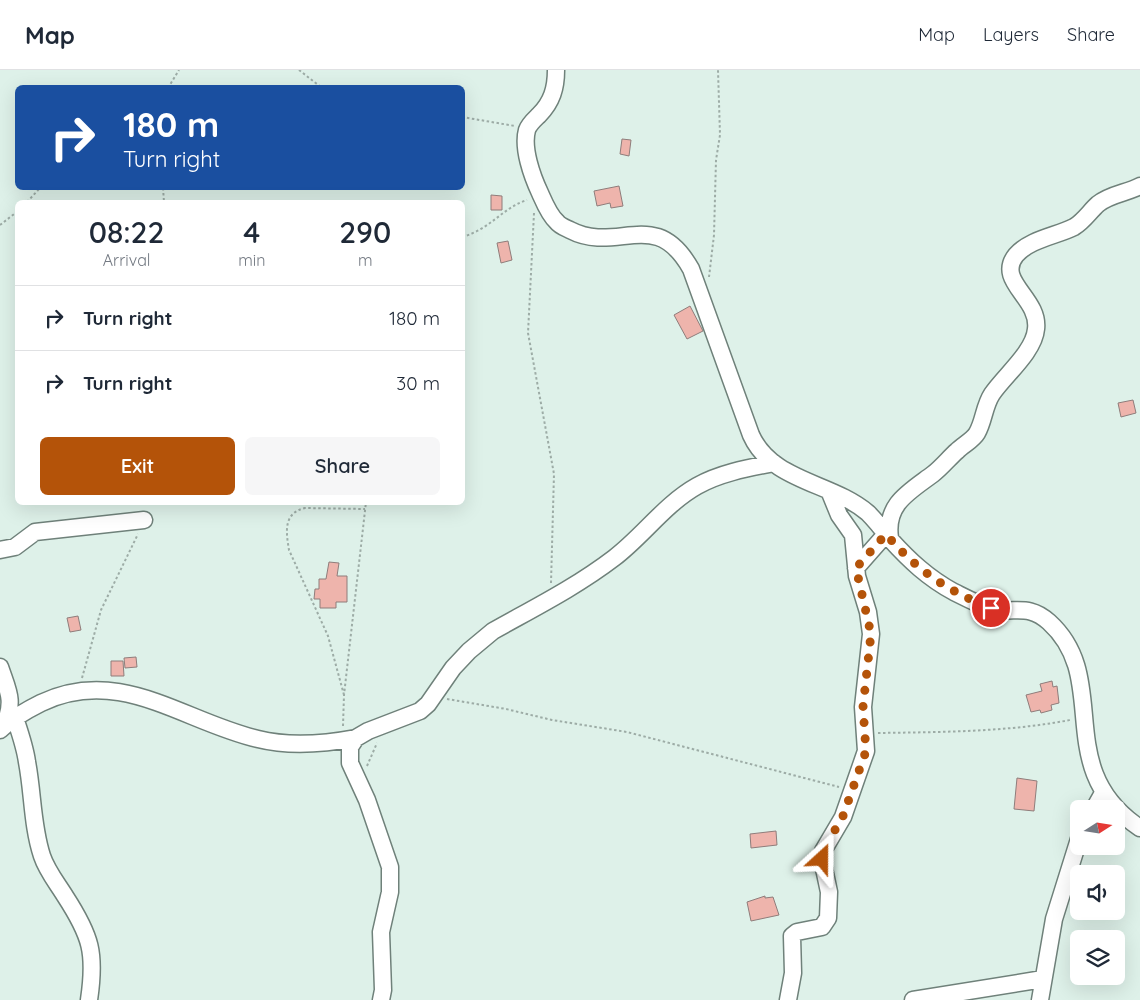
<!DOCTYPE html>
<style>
:root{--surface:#fff;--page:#f6f6f7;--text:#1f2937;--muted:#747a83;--line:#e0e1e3;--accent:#b45309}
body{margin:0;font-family:Quicksand,sans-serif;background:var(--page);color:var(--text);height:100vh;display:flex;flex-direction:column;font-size:19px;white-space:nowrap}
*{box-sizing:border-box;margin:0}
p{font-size:16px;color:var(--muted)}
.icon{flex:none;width:28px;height:28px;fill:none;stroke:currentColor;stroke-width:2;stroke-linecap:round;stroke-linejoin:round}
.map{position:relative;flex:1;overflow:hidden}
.details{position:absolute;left:15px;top:130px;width:450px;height:305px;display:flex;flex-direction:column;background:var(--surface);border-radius:8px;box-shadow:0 5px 20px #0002}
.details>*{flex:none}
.top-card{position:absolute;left:15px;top:15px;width:450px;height:105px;border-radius:8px;box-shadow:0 5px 20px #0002;background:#1a4fa0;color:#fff;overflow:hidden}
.needle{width:32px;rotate:78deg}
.buttons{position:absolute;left:1070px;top:730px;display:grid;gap:10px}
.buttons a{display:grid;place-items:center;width:55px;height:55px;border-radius:8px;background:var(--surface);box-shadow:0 5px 20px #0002;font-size:25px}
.pin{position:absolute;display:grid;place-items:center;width:42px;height:42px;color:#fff;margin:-21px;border:2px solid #fff;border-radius:50%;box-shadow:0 1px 5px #0007}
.me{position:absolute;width:55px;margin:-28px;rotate:24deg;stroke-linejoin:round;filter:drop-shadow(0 0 4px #0008)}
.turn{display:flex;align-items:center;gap:18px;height:105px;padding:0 25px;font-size:22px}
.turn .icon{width:65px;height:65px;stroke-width:2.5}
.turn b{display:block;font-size:35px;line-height:42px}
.eta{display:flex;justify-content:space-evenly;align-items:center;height:85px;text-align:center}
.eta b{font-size:30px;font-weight:600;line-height:35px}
.cta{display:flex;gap:10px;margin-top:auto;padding:10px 25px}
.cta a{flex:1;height:58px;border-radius:8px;background:var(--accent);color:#fff;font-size:20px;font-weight:600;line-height:58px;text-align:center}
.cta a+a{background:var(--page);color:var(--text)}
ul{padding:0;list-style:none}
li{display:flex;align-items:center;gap:15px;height:65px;padding:0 25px;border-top:1px solid var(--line)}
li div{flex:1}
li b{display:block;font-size:19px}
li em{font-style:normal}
header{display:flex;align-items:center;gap:30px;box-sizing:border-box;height:70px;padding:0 25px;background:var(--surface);border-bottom:1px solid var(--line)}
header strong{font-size:24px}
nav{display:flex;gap:28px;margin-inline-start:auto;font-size:18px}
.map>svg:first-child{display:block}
.building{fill:#eeb4ac;stroke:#8f7d7b}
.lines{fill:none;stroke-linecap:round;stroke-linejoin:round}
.minor-casing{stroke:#6f817a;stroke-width:19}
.path{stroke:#9daca6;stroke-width:2;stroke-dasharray:2.5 2.5;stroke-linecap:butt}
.minor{stroke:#fff;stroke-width:16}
.route{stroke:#b45309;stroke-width:9;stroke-dasharray:0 16.2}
</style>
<header>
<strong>Map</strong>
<nav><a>Map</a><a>Layers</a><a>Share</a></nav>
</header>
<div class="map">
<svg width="1140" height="930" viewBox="0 0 1140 930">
<rect width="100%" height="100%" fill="#def1e9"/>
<path class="building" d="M622,69L631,70L629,86L620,84Z
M619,116L623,136L611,138L610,133L597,136L594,121Z
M491,125L502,126V140H491Z
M508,171L512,190L501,193L497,173Z
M690,236L703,261L687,269L674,245Z
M1133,330L1136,343L1121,347L1118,333Z
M329,492L339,493L337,506H347V532H336V538H320V529H314L315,519H319V509H326Z
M78,546L81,560L70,562L67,548Z
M136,587L137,597L125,598L124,588Z
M111,591H123L124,606H111Z
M1052,611L1053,617L1057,616L1059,633L1051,635L1052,640L1041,643L1040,640L1031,642L1026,625L1042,621L1040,614Z
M1017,708L1037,711L1034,741L1014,739Z
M776,761L777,775L751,778L750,764Z
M765,826V828L773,827L779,845L751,851L747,832Z"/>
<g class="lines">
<g class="minor-casing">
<path id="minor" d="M556,0C556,18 552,32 539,45C535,49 529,54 527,60C522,78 532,106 540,123C544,132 549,145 557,152C560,156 566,158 570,160C618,185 655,135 691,199L751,365C772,412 832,412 868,443C876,451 883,460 890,469C909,490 928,508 954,522C966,528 979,535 992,539C1015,544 1028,533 1049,552C1113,610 1050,698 1140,758
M890,468C885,434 909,422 933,404C942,397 949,388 957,381C963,375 973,370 977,363C984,351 984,336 992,324C1004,306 1034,282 1036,259C1040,228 995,211 1016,185C1030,169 1056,166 1074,157C1084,151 1090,141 1098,134C1110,124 1127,123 1140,116
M0,480L15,477L35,462L144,450
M856,498L886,464
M0,597C8,621 15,630 4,656
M15,648C20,663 25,677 27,692C33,723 32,756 42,786C47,801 57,813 65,826C91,866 96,883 89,930
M0,660C11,649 27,640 41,633C120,595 184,652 258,669C290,677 324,674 356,668
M1094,739L1103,723
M381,930L383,920L381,862L390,822V797L367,730L350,693V677L356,668L368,661L420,641L428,634L453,598L469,581L493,561C534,538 576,517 614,488C643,466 665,434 697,416C720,403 748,398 774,393
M788,930L793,903L792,866L797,862L822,857L828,848L829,822L822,789L823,781L843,747L866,681L863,637L871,564L868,542L857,506L853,465L839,445L830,423
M913,930L1043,909
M1040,930L1054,849L1079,769"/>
</g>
<path class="path" d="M299,0L322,18
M168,18L179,0
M462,47L515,56
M163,118L164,132
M27,132L40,118
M534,143L528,263L554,404L551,513
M0,155L18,141
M462,167C491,159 502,138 527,130
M709,207L714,165L716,90L720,65L718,0
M82,608L101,540L138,464
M344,625L328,566L289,480C286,462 283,443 305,438L365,439
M447,629L506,639L552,650L627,662L839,717
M343,656L344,625L366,432
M878,663C942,662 1007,662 1070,650
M367,696L377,673"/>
<use href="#minor" class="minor"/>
</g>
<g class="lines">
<path class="route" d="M822,789L823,781L843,746L866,681L863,637L871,564L856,498L886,464C915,499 949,522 991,538"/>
</g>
</svg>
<div class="buttons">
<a><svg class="needle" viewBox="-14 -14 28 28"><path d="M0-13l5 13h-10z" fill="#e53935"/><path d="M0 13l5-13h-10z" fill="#747a83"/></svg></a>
<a><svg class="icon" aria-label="sound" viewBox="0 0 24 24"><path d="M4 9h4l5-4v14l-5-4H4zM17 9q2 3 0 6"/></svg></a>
<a><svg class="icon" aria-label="layers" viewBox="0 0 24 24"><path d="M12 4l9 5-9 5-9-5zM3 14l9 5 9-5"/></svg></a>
</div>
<div class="pin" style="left:991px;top:538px;background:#d93025"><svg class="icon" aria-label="arrive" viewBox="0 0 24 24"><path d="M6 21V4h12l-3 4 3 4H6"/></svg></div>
<svg class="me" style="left:822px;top:789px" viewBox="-20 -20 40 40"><path d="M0-17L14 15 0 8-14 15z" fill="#b45309" stroke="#fff" stroke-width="4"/></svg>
<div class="top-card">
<div class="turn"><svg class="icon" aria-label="right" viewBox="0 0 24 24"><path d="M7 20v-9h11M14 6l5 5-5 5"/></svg><div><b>180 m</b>Turn right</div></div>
</div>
<section class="details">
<div class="eta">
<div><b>08:22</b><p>Arrival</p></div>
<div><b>4</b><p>min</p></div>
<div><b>290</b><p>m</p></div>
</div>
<ul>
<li><svg class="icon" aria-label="right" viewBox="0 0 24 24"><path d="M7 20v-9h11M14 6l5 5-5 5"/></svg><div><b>Turn right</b></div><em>180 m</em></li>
<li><svg class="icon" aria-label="right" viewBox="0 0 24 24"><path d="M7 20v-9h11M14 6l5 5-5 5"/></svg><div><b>Turn right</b></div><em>30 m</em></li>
</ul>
<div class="cta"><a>Exit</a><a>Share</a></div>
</section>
</div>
